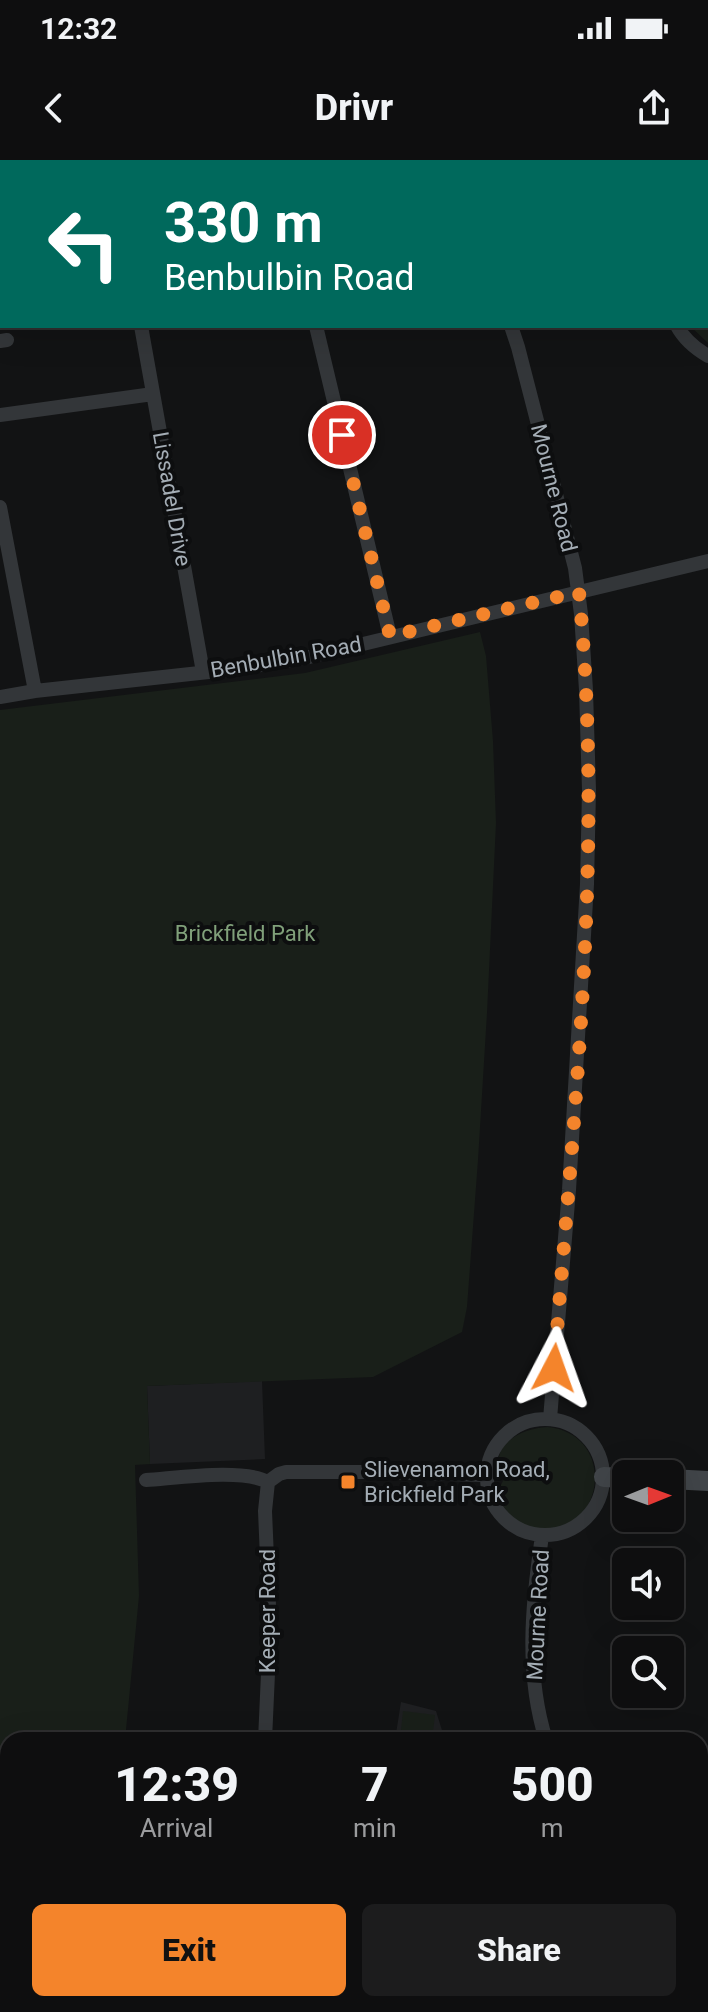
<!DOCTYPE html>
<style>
:root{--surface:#0e0e0f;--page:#1c1c1d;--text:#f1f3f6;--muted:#9b9c9e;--line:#2e2e2f;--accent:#f4842b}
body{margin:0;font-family:Roboto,sans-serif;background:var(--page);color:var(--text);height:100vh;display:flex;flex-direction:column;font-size:30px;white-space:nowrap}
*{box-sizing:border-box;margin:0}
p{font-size:26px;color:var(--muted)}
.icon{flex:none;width:44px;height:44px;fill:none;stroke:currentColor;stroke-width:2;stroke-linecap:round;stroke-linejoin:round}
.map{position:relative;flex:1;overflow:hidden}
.details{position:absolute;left:0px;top:1572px;width:708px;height:280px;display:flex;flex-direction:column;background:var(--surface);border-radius:24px 24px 0 0;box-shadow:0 8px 32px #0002,0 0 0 2px var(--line)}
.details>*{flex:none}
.banner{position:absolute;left:0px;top:0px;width:708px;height:168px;box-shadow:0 8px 32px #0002,0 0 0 2px var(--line);background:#00695c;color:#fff;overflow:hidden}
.needle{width:52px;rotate:89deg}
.tools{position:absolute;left:612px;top:1300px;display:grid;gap:16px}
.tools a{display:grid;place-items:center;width:72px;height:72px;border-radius:12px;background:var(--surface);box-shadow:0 8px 32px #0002,0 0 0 2px var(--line);font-size:40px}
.pin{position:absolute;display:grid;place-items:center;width:68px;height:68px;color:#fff;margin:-34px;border:4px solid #fff;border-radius:50%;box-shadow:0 2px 8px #0007}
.me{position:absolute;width:88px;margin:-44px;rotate:4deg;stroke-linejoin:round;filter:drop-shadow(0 0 6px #0008)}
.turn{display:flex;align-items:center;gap:28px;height:168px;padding:0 32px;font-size:36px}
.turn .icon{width:104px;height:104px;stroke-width:2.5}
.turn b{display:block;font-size:56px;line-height:68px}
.eta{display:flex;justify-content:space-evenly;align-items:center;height:136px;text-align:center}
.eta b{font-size:48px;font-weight:800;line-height:56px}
.cta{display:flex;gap:16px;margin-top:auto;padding:16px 32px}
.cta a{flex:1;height:92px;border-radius:12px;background:var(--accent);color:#111;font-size:32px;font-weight:800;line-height:92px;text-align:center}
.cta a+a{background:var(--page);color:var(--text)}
.status{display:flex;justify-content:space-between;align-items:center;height:56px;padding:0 40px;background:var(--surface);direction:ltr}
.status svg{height:22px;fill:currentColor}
header{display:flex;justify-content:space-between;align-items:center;height:104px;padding:0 32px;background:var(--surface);font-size:36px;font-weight:800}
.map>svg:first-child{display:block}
.built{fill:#1e1f21}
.green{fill:#191f19}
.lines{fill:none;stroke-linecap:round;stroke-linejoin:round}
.street{stroke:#333639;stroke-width:14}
.secondary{stroke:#414549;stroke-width:20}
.route{stroke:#f4842b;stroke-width:14;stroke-dasharray:0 25.2}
.poi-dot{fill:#f4842b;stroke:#0d0e0f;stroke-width:3}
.labels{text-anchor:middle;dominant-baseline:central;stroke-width:8;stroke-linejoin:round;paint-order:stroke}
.street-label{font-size:22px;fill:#a4adb5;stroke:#0d0e0f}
.park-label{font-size:22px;fill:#80a07a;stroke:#0d0e0f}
.poi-label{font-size:22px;fill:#a4adb5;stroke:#0d0e0f;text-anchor:start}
</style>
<div class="status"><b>12:32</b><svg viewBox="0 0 49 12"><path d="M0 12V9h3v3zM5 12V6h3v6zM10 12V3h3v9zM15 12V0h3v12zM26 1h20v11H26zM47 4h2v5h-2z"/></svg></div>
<header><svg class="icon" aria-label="back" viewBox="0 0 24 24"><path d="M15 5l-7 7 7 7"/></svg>Drivr<svg class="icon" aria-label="share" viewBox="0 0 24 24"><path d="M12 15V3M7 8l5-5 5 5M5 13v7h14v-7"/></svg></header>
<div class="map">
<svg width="708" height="1852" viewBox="0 0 708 1852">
<rect width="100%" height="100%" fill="#121314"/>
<path class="built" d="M262,1221L265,1299L150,1304L147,1226Z
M401,1542L436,1551L445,1580H395Z
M218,1844H596L604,1852H216Z"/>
<path class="green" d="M636,0H708V183L690,166H706V2H637Z
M480,472L486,496L493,581L496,663L487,853L478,1000L467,1147L462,1172L373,1217L147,1226L150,1304L135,1305L139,1436L125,1580H8V1724L0,1721V550L305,513Z
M547,1267C620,1274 604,1380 537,1369C517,1365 505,1352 496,1334C498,1329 504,1322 504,1316C505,1308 498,1306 499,1297C503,1277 529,1268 547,1267Z
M403,1551L435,1555L432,1580H400Z"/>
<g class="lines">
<path class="street" d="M273,0V2
M450,0L451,2
M627,0V2
M0,28L2,27
M141,166L203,512
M316,166L390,476
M511,166L518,187L575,408L581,454L586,530L589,630L587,724L569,1030L550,1259
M677,166C684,179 696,189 708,196
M0,181L7,180
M0,255L153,234
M0,347L35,531
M0,537L35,531L236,509L309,497L708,401
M487 1317a58 58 0 1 1 116 0a58 58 0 1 1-116 0Z
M146,1320C177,1318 242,1308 268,1322
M268,1322L279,1314L286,1312H379L486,1315
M542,1376C532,1444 525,1513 546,1580
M265,1580L270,1469L265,1351L268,1322
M0,1738L8,1741
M700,1811L708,1818
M282,1844L311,1852
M201,1852L203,1844"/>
<path class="secondary" d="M604,1317L626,1318
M670,1319L708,1321"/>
</g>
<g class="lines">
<path class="route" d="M342,275L390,476L579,432C604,690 574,950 554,1208"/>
</g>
<rect class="poi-dot" x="340" y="1314" width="16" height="16" rx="4"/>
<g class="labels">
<g class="street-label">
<text transform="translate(554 328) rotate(76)">Mourne Road</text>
<text transform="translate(172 339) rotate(80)">Lissadel Drive</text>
<text transform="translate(286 497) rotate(-10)">Benbulbin Road</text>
<text transform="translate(267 1451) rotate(-90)">Keeper Road</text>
<text transform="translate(538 1455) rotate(-87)">Mourne Road</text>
</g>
<g class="park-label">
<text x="245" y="773">Brickfield Park</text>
</g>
<g class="poi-label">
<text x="364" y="1309">Slievenamon Road,<tspan x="364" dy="25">Brickfield Park</tspan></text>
</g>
</g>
</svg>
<div class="tools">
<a><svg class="needle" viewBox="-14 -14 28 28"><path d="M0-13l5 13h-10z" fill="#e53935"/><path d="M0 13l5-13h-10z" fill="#9b9c9e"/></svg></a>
<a><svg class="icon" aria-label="sound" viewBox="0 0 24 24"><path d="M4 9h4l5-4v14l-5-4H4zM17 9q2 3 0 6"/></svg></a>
<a><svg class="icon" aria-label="search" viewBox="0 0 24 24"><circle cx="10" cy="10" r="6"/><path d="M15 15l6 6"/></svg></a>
</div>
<div class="pin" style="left:342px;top:275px;background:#d93025"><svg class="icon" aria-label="arrive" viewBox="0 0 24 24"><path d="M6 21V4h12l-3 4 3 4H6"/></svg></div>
<svg class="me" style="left:554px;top:1208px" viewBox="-20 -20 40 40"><path d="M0-17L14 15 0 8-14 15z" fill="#f4842b" stroke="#fff" stroke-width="4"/></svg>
<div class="banner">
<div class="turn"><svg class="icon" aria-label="left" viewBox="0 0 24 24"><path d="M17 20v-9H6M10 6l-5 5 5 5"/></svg><div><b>330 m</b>Benbulbin Road</div></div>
</div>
<section class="details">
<div class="eta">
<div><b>12:39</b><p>Arrival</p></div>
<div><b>7</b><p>min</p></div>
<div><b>500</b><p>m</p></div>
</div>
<div class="cta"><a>Exit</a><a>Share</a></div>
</section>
</div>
